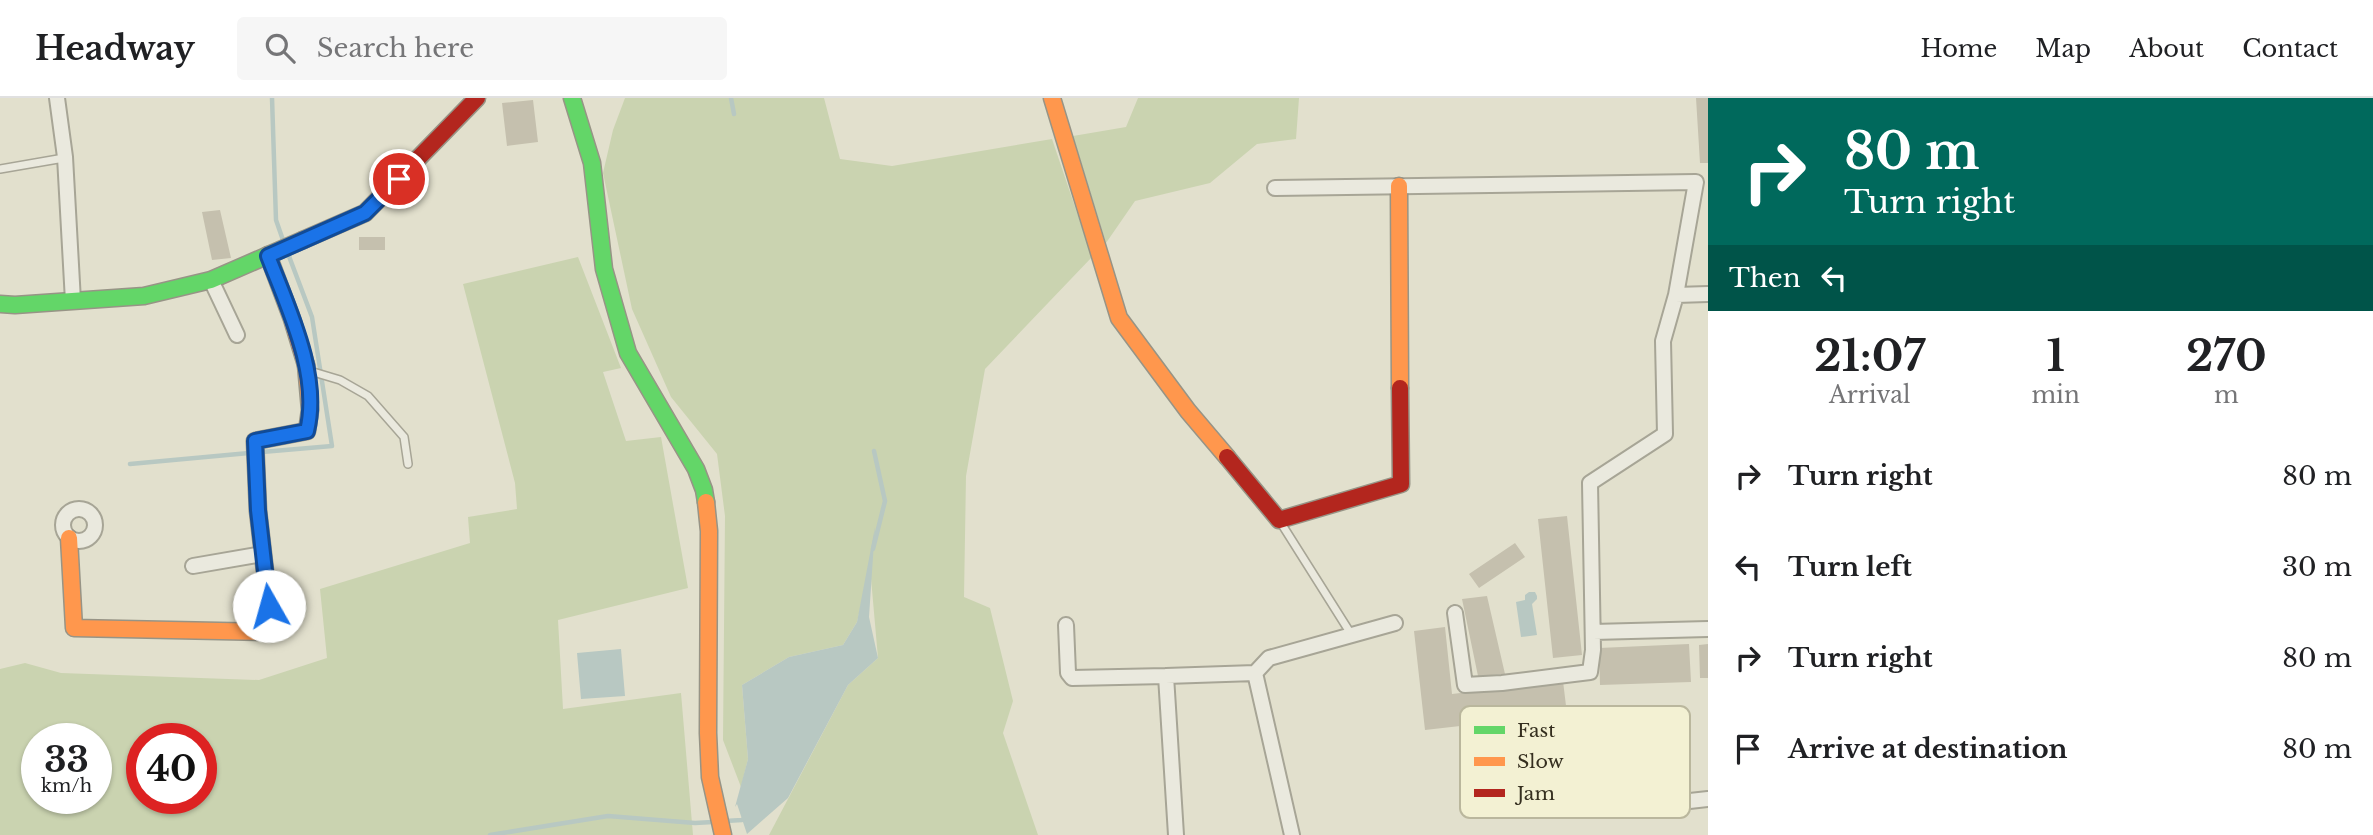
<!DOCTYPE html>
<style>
:root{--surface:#fff;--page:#f6f6f6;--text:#202124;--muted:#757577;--line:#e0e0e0}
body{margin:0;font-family:"Libre Baskerville",serif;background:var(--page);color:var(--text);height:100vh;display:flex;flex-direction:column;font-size:26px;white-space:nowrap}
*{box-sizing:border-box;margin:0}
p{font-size:23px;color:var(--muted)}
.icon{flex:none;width:38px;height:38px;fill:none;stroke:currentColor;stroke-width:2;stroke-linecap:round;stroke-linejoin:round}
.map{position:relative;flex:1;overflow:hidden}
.drawer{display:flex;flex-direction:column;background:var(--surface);width:665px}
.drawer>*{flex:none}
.hud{background:#00695c;color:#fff;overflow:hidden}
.speed{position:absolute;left:21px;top:625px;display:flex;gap:14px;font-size:35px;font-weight:700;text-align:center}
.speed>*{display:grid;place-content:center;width:91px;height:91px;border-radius:50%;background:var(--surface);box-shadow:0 2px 5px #0004;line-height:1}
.speed small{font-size:18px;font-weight:400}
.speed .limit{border:10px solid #d22;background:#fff;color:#111}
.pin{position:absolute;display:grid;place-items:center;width:60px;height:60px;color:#fff;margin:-30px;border:4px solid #fff;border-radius:50%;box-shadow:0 2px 7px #0007}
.me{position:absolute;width:77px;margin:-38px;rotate:353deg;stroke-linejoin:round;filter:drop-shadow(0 0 5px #0008)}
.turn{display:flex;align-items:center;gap:24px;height:147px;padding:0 21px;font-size:32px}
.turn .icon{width:91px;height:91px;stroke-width:2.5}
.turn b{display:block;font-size:49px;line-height:60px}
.then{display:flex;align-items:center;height:66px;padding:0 21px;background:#0003;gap:14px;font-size:26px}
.eta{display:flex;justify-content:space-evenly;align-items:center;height:119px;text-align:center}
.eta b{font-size:42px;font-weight:700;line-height:49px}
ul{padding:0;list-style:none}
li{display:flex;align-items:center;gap:21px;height:91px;padding:0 21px}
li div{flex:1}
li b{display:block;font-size:26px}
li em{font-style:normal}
header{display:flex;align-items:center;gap:42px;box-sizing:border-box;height:98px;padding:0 35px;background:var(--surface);border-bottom:2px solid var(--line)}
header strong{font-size:33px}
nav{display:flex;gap:38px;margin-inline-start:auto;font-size:24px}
.search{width:490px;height:63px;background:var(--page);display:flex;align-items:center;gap:18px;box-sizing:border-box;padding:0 24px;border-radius:7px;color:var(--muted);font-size:26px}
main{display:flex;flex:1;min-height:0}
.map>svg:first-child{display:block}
.green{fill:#cad3b0;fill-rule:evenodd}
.water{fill:#b8c8c2}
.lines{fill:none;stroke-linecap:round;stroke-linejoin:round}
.stream{stroke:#b8c8c2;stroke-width:4.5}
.building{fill:#c5c0ae}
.lane-casing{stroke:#a7a596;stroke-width:10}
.street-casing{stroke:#a7a596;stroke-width:18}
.fast-casing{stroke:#979486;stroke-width:19}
.slow-casing{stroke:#979486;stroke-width:19}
.jam-casing{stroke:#979486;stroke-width:19}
.lane{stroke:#eae9de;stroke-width:7}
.street{stroke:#eae9de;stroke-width:14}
.fast{stroke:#63d668;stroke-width:16}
.slow{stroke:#ff974d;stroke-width:16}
.jam{stroke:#b3261e;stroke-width:16}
.route-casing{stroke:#114b97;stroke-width:18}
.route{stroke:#1a73e8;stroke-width:12}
.key{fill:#f3f1d3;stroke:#bab79d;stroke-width:2}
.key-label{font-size:19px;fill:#352f1f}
</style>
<header>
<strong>Headway</strong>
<div class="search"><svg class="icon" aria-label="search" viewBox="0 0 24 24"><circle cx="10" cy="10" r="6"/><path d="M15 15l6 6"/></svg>Search here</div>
<nav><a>Home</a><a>Map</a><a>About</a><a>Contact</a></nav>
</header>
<main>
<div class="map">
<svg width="1708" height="737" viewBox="0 0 1708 737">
<rect width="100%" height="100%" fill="#e2e0cd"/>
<path class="green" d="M625,0H824L840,61L892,68L1052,41L1092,159L985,271L966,378L964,499L990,510L1013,603L1003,635L1038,737H769L848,587L878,560L870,469L857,524L843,547L789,559L742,587L748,661L741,689L723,642L725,418L717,356L671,299L632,211L603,75L613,32Z
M1138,0H1299L1296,41L1257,46L1210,85L1135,103L1106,145L1073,38L1126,29Z
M578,159L621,270L603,274L626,343L661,339L688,490L558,522L563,611L681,595L693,737H0V571L25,565L61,575L259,582L327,560L320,491L470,445L468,419L517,411L515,385L463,186ZM96,640V700H37V640ZM201,640V700H142V640Z"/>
<path class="water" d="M875,429L869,519L878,560L848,587L788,700L747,736L737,706L735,709L748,661L742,587L789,559L843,547L857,524Z
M1529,494H1535L1537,498V501L1532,506L1537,537L1521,539L1516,504L1525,502V497Z
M621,551L625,598L581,601L577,555Z"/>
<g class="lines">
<path class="stream" d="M272,0L276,122L284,145
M731,0L734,16
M262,354L332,348L312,219L287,153
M130,366L249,355
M873,451L885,403L874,353
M725,723L742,722L747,718
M490,737L608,718L695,725L713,724"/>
</g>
<path class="building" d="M1696,0H1708V65H1700Z
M533,2L538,44L507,48L502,5Z
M220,112L231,160L212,162L202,114Z
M359,139H385V152H359Z
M1567,418L1582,557L1553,560L1538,421Z
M1515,445L1525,459L1479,490L1469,476Z
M1487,498L1505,576L1478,578L1462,501Z
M1445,529L1452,596L1563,583L1567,616L1425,632L1414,533Z
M1689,546L1691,584L1600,587L1599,550Z
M1708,546V580H1700L1699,547Z"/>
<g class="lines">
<g class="lane-casing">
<path id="lane" d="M0,71L64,60
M310,273L340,282L368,298L404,339L408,366
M1281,425L1351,536"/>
</g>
<g class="street-casing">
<path id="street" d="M57,0L65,59L73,203
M1275,90L1696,84L1676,197
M211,182L237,237
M63 427a16 16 0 1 1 32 0a16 16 0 1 1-32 0Z
M193,468L263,456
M1455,515L1465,587L1502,585L1590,574L1593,552L1590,385L1665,336L1663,243L1676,197L1708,196
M1066,527L1068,575L1072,580L1166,578
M1593,534L1708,531
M1255,575L1269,560L1395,525
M1586,709L1663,706L1708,701
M1176,737L1166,578L1255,575L1292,737"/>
</g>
<g class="fast-casing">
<path id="fast" d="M572,0L592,65L604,171L628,255L696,371L704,392L706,404
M0,206L15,207L144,198L211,182L303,142"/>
</g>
<g class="slow-casing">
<path id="slow" d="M1052,0L1119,220L1188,313L1227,359
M1399,88L1400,290
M706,404L709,433L708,635L710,679L723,737
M69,440L74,530L272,534L258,413L255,343L307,333L310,312L306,267"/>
</g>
<g class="jam-casing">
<path id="jam" d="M303,142L365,115L477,0
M268,157L292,221L306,267
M1227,359L1279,422L1401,386L1400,290"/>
</g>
<use href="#lane" class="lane"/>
<use href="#street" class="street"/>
<use href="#fast" class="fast"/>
<use href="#slow" class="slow"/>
<use href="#jam" class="jam"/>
</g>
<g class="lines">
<g class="route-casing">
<path id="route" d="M269,508L258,412L255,343L307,333C321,277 288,210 268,158L365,115L399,81"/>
</g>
<use href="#route" class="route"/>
</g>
<rect x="1460" y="608" width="230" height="112" rx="10" class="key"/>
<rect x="1474" y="628" width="31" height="8" fill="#63d668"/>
<rect x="1474" y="659" width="31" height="9" fill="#ff974d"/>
<rect x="1474" y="691" width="31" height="8" fill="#b3261e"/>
<g class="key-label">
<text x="1517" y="639">Fast</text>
<text x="1517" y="670">Slow</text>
<text x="1517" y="702">Jam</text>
</g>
</svg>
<div class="speed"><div>33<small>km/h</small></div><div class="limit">40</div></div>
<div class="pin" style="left:399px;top:81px;background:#d93025"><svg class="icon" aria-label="arrive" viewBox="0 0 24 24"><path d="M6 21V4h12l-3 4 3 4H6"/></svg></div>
<svg class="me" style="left:269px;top:508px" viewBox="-20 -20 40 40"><circle r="19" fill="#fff"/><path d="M0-13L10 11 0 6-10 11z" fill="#1a73e8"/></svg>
</div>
<section class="drawer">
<div class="hud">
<div class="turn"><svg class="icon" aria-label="right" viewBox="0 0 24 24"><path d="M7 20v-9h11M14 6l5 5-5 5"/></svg><div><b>80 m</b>Turn right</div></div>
<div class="then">Then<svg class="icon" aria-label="left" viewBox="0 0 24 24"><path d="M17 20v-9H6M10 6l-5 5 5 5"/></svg></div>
</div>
<div class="eta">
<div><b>21:07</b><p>Arrival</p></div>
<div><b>1</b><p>min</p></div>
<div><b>270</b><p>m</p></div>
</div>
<ul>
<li><svg class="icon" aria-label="right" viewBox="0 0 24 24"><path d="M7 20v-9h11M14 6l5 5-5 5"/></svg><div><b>Turn right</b></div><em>80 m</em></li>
<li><svg class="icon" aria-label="left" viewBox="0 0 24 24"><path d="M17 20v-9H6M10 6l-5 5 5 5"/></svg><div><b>Turn left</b></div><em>30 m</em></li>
<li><svg class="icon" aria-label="right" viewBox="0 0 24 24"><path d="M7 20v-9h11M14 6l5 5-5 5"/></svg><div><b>Turn right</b></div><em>80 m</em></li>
<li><svg class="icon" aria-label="arrive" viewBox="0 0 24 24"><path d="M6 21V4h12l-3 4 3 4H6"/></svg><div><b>Arrive at destination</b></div><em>80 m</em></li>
</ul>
</section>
</main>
